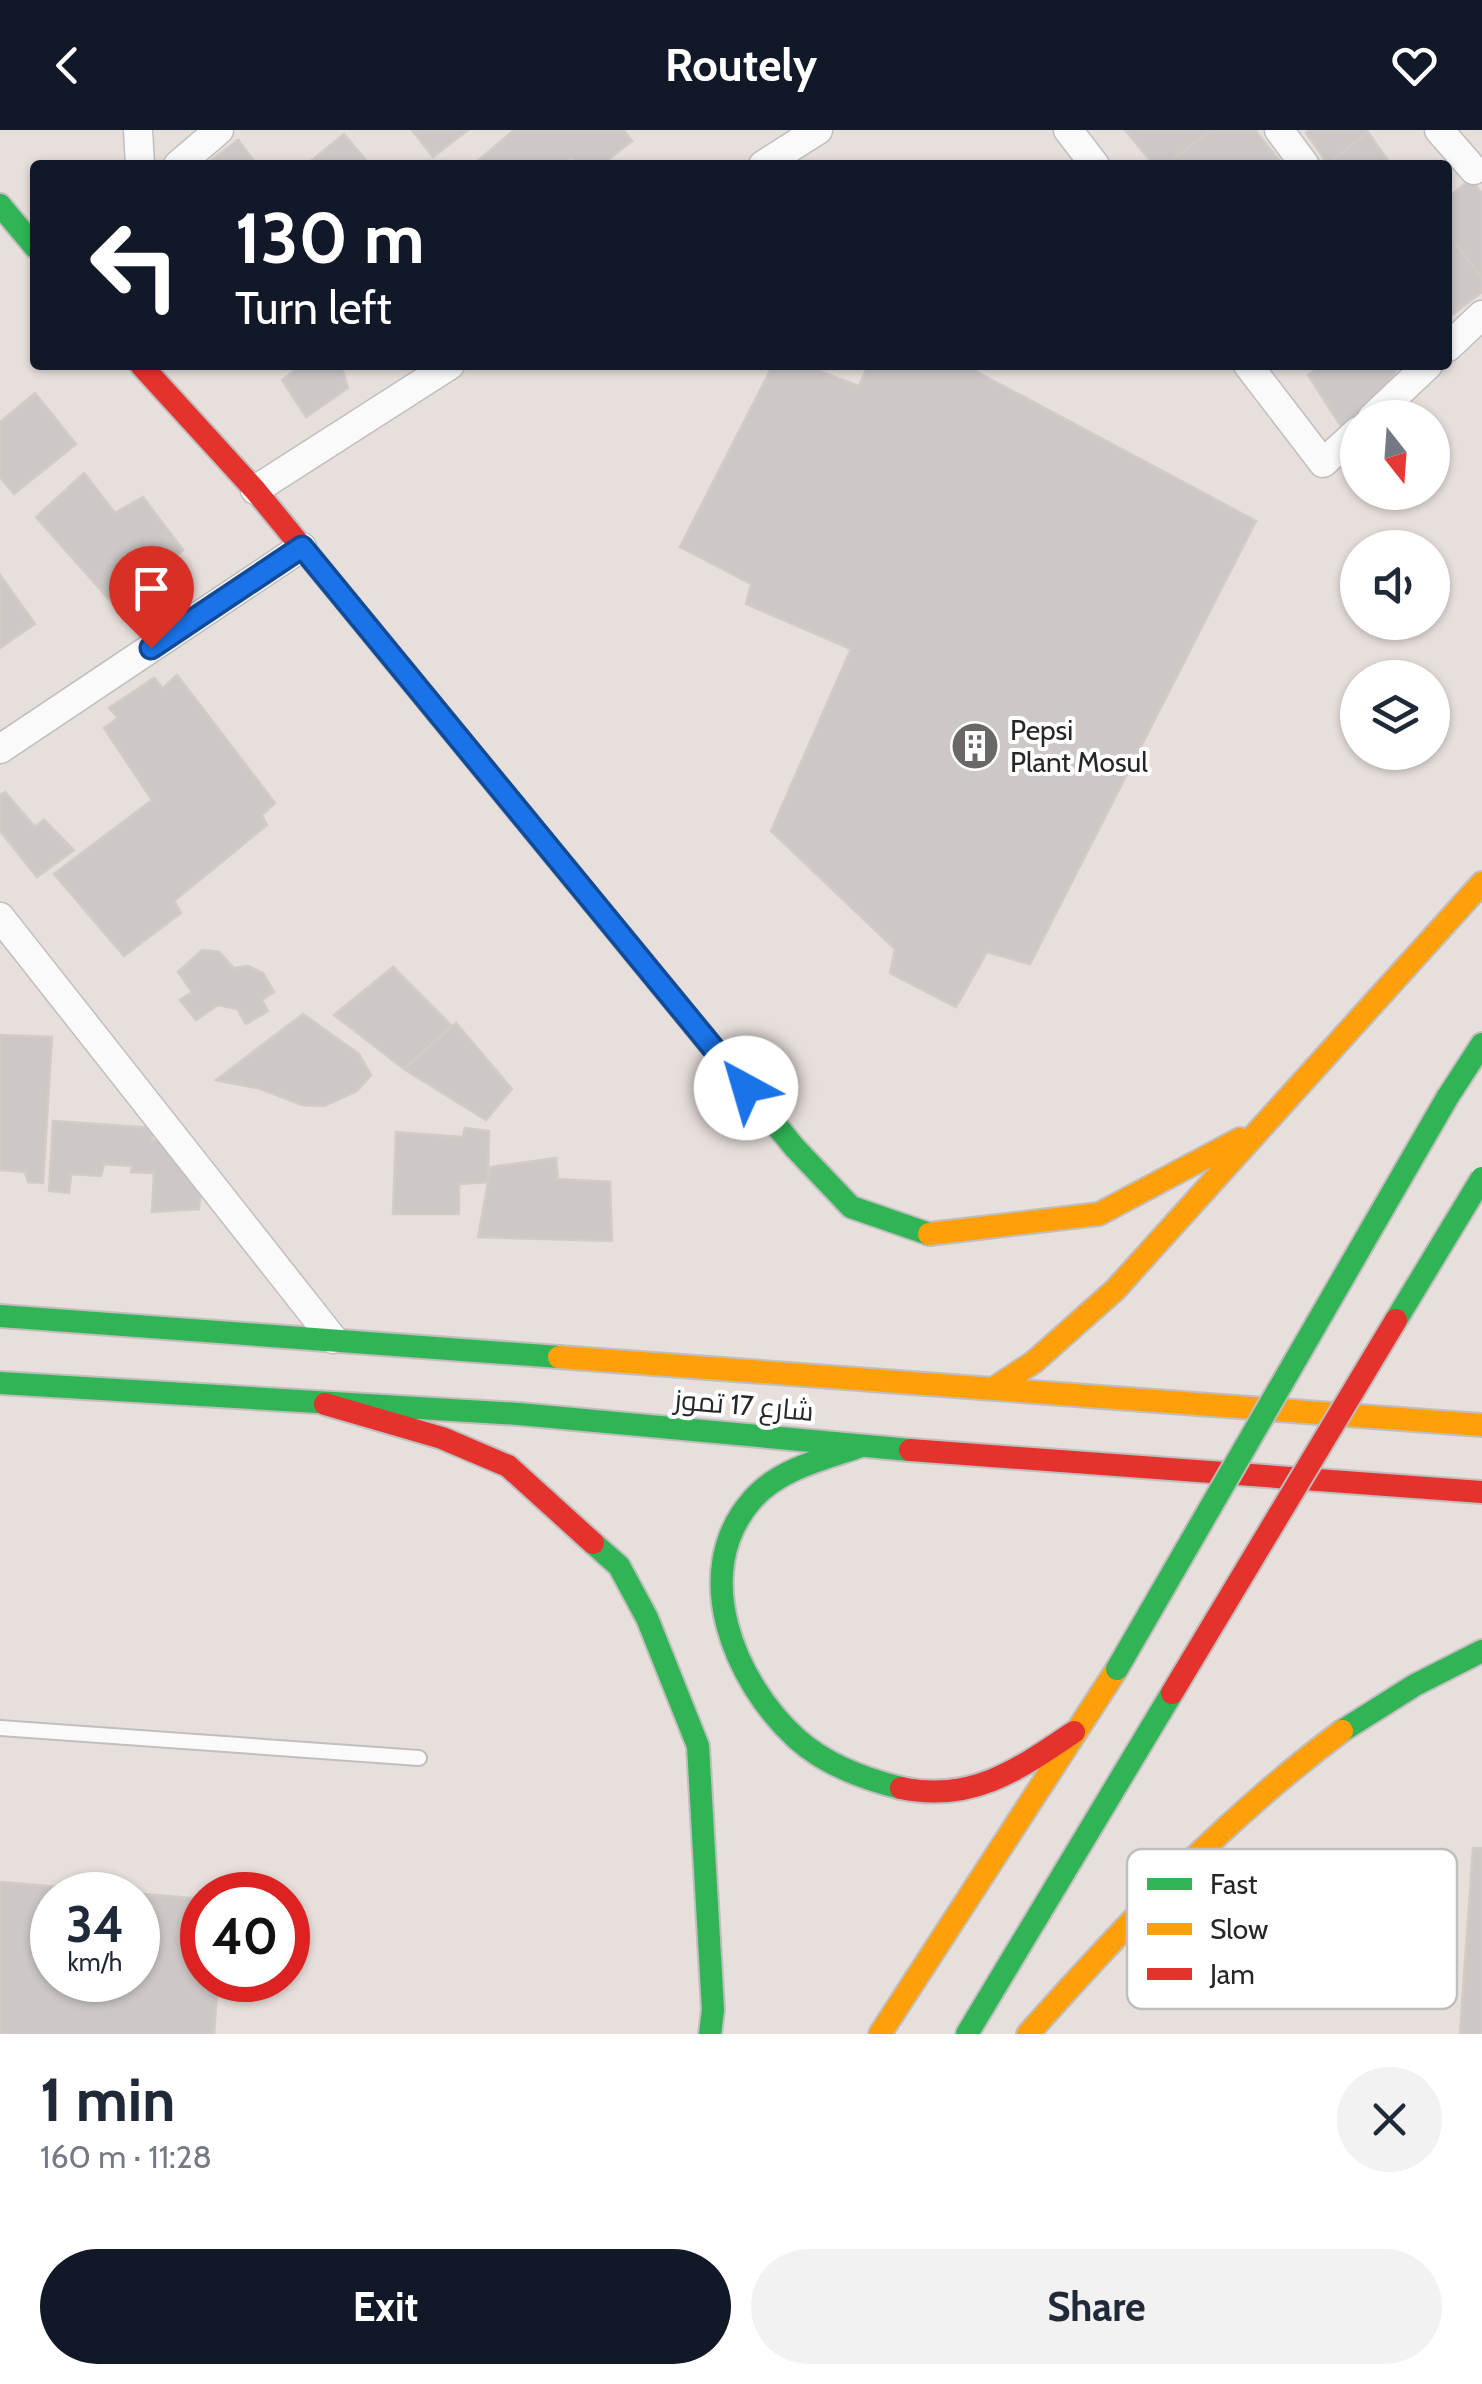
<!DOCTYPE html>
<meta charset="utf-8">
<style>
:root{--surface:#fff;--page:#f2f2f3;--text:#1f2937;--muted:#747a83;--accent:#111827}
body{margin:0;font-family:Cabin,Cairo,sans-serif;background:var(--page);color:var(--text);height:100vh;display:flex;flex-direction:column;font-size:38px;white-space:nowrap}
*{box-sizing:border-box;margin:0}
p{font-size:32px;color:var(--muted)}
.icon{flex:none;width:55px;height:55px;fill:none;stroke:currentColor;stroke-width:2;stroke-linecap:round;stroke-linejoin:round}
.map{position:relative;height:1904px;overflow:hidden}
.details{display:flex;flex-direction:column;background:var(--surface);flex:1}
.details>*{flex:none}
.top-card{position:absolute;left:30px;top:30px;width:1422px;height:210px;border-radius:10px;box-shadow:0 2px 8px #0004;background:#111827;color:#fff;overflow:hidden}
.needle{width:65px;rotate:163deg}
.tools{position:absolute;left:1340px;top:270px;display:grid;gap:20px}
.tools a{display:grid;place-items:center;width:110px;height:110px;border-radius:50%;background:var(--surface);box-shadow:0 2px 8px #0004;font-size:50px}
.speed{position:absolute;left:30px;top:1742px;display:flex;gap:20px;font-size:50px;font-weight:700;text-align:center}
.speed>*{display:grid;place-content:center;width:130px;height:130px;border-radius:50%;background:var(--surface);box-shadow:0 2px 8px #0004;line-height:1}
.speed small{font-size:25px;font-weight:400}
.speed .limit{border:15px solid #d22;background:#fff;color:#111}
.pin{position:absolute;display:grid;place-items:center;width:85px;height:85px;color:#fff;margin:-102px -42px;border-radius:50% 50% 50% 0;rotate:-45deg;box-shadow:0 0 10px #0007}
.pin .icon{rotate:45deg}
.me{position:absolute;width:110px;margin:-55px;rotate:321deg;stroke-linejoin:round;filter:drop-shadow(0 0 8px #0008)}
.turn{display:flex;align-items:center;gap:35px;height:210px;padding:0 40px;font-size:45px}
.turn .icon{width:130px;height:130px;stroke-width:2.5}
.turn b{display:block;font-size:70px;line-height:85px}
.round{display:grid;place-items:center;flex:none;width:105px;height:105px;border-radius:52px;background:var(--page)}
.overview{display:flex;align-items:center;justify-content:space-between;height:170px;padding:0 40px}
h1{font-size:60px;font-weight:800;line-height:75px}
.cta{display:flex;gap:20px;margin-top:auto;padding:20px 40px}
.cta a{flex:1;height:115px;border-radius:60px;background:var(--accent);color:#fff;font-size:40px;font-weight:800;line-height:115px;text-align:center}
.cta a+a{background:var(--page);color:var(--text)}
header{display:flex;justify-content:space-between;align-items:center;height:130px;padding:0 40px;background:var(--accent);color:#fff;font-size:45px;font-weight:800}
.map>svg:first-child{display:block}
.building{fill:#cdc8c6;stroke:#d2cbc8;stroke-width:2.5;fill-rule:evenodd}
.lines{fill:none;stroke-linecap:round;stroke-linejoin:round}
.lane-casing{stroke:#c0bebe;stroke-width:18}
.street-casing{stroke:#c0bebe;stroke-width:31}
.fast-casing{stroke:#c0bebe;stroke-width:26}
.slow-casing{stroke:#c0bebe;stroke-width:26}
.jam-casing{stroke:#c0bebe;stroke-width:26}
.lane{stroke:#fbfafa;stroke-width:14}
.street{stroke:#fbfafa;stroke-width:28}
.fast{stroke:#30b455;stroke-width:22}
.slow{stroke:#ff9f0a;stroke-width:22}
.jam{stroke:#e5322d;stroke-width:22}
.fast-bridge-casing{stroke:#bfbcbb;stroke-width:26;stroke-linecap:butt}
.jam-bridge-casing{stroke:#bfbcbb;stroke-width:26;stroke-linecap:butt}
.fast-bridge{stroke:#30b455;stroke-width:22}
.jam-bridge{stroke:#e5322d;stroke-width:22}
.route-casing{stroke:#114b97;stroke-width:25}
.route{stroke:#1a73e8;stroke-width:18}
.labels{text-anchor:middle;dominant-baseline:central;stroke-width:8;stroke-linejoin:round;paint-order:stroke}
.poi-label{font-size:28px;fill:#272727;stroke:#fff;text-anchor:start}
.street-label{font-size:28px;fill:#272727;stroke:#fff}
.key{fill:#fff;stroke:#bebebe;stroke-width:2.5}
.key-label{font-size:28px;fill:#272727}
</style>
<header><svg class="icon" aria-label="back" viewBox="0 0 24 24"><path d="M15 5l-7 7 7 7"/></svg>Routely<svg class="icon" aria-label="heart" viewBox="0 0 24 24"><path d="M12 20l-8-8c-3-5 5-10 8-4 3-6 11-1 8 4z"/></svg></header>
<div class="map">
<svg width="1482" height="1904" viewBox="0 0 1482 1904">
<rect width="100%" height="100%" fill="#e7dfdc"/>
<path class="building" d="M412,0H468L433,27Z
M514,0H624L632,11L601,35H577L571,27L561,35H473Z
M1125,0H1211L1166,35H1154Z
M1211,0H1255L1283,35H1166Z
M1310,0H1366L1368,2L1328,34L1306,3Z
M1368,2L1391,35H1329L1328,34Z
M344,4L370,35H306Z
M238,10L257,35H207L208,33Z
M1471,48L1482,64V148L1448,104V68Z
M1448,104L1482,148V162L1448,188Z
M302,235H341L348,258L306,287L282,250Z
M773,235H803L859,256L868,235H964L1256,391L1030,834L987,822L956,877L890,843L895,819L771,701L851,519L746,474L751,454L680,417Z
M1322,235H1399L1379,267L1342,298L1308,245Z
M35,263L76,314L14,364L0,347V292Z
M84,343L115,383L143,367L183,420L115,476L36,387Z
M0,445L35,494L0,518Z
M177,545L275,673L262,685L267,695L174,771L181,783L124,826L54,744L152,670L104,598L118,588L109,578L154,548L163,558Z
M5,662L35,697L44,690L74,720L37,747L0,701V665Z
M202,820L219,822L234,838L248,836L263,843L274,862L262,870L268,881L246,894L237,879L218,875L196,890L180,870L192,862L178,842Z
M393,837L452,896L404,939L334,885Z
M303,884L359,924L371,945L357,961L324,976L302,975L261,959L216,950Z
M456,893L512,959L486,990L404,939Z
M0,905L52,907L43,1053L28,1052L25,1042L0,1040Z
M53,991L153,998L152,1010L174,1012L202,1048L199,1079L152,1082L154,1043L131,1042L132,1036L104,1034L101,1046L71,1044L69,1063L49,1061Z
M465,998L489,1001L488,1052L459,1054V1084H393L396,1002L463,1007Z
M556,1028L558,1049L610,1052L612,1111L478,1107L491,1037Z
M1473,1718H1482V1904H1460Z
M0,1752L202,1769V1850H218L214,1904H0ZM52,1765H138V1850H52Z"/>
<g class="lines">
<g class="lane-casing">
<path id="lane" d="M0,1598L419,1628"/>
</g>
<g class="street-casing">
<path id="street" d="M138,0L140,35
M1068,0L1095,35
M1279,0L1305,35
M1439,0L1474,40
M178,35L219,0
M763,35L818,0
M1448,217L1482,185
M1248,235L1323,333L1358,301
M1372,288L1428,235
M255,360L450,235
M0,619L302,417
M0,787L333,1209"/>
</g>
<g class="fast-casing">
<path id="fast" d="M0,75L35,117
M437,582L795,1018L851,1077L929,1104
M1447,968L1482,914
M0,1186L559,1227
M0,1253L519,1284L910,1320
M861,1316C824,1329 778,1339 752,1370C689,1442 734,1552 797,1609C826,1635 864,1649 901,1658
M593,1413L619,1436L647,1488L698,1616L713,1880L710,1904
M1342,1601L1415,1555L1482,1521
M967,1904L1172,1563"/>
</g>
<g class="slow-casing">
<path id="slow" d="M929,1104L1099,1084L1240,1009
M559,1227L1482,1295
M996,1257L1034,1232L1115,1160L1482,753
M880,1904L1117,1539
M1028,1904C1126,1794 1224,1689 1342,1601"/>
</g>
<g class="jam-casing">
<path id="jam" d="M141,235L255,360L437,582
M325,1274L442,1308L508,1336L593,1413
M910,1320L1482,1362
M901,1658C971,1673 1018,1640 1074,1602"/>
</g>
<use href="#lane" class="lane"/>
<use href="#street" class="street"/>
<use href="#fast" class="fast"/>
<use href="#slow" class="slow"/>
<use href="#jam" class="jam"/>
<g class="fast-bridge-casing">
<path id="fast-bridge" d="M1396,1190L1482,1048
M1117,1539L1447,968"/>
</g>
<g class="jam-bridge-casing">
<path id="jam-bridge" d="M1172,1563L1396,1190"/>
</g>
<use href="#fast-bridge" class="fast-bridge"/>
<use href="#jam-bridge" class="jam-bridge"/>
</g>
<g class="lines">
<g class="route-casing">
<path id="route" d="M151,518L302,417L746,958"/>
</g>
<use href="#route" class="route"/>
</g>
<defs>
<g id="building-disc" transform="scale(2.5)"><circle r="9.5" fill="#6a6766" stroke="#fff"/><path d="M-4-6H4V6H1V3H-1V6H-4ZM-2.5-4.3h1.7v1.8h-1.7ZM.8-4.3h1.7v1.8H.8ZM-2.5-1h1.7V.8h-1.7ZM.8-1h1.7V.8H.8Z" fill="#fff"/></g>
</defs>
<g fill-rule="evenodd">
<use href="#building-disc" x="975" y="616"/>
</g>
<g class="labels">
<g class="poi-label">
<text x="1010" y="600">Pepsi<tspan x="1010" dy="32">Plant Mosul</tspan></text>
</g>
<g class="street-label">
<text transform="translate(744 1275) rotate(5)">شارع 17 تموز</text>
</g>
</g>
<rect x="1127" y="1719" width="330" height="160" rx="15" class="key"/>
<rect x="1147" y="1748" width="45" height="12" fill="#30b455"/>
<rect x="1147" y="1793" width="45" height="12" fill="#ff9f0a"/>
<rect x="1147" y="1838" width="45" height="12" fill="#e5322d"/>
<g class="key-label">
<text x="1210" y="1764">Fast</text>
<text x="1210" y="1809">Slow</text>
<text x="1210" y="1854">Jam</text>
</g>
</svg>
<div class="tools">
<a><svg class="needle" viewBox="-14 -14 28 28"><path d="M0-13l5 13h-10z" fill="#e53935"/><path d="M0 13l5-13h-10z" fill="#747a83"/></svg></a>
<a><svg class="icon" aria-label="sound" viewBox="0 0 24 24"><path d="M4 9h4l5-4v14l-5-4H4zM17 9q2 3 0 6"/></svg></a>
<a><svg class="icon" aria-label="layers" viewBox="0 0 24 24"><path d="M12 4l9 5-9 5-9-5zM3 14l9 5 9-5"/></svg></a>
</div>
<div class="speed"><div>34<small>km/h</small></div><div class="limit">40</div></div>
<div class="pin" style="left:151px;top:518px;background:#d93025"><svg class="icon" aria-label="arrive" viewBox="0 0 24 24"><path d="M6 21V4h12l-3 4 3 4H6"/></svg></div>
<svg class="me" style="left:746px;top:958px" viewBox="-20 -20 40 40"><circle r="19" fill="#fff"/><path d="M0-13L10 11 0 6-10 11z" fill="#1a73e8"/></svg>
<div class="top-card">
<div class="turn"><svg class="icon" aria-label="left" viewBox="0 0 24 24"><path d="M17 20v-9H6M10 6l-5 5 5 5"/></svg><div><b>130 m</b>Turn left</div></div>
</div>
</div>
<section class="details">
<div class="overview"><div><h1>1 min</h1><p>160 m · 11:28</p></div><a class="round"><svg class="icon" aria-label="close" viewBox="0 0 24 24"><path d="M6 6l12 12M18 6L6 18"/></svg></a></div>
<div class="cta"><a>Exit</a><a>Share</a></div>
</section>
